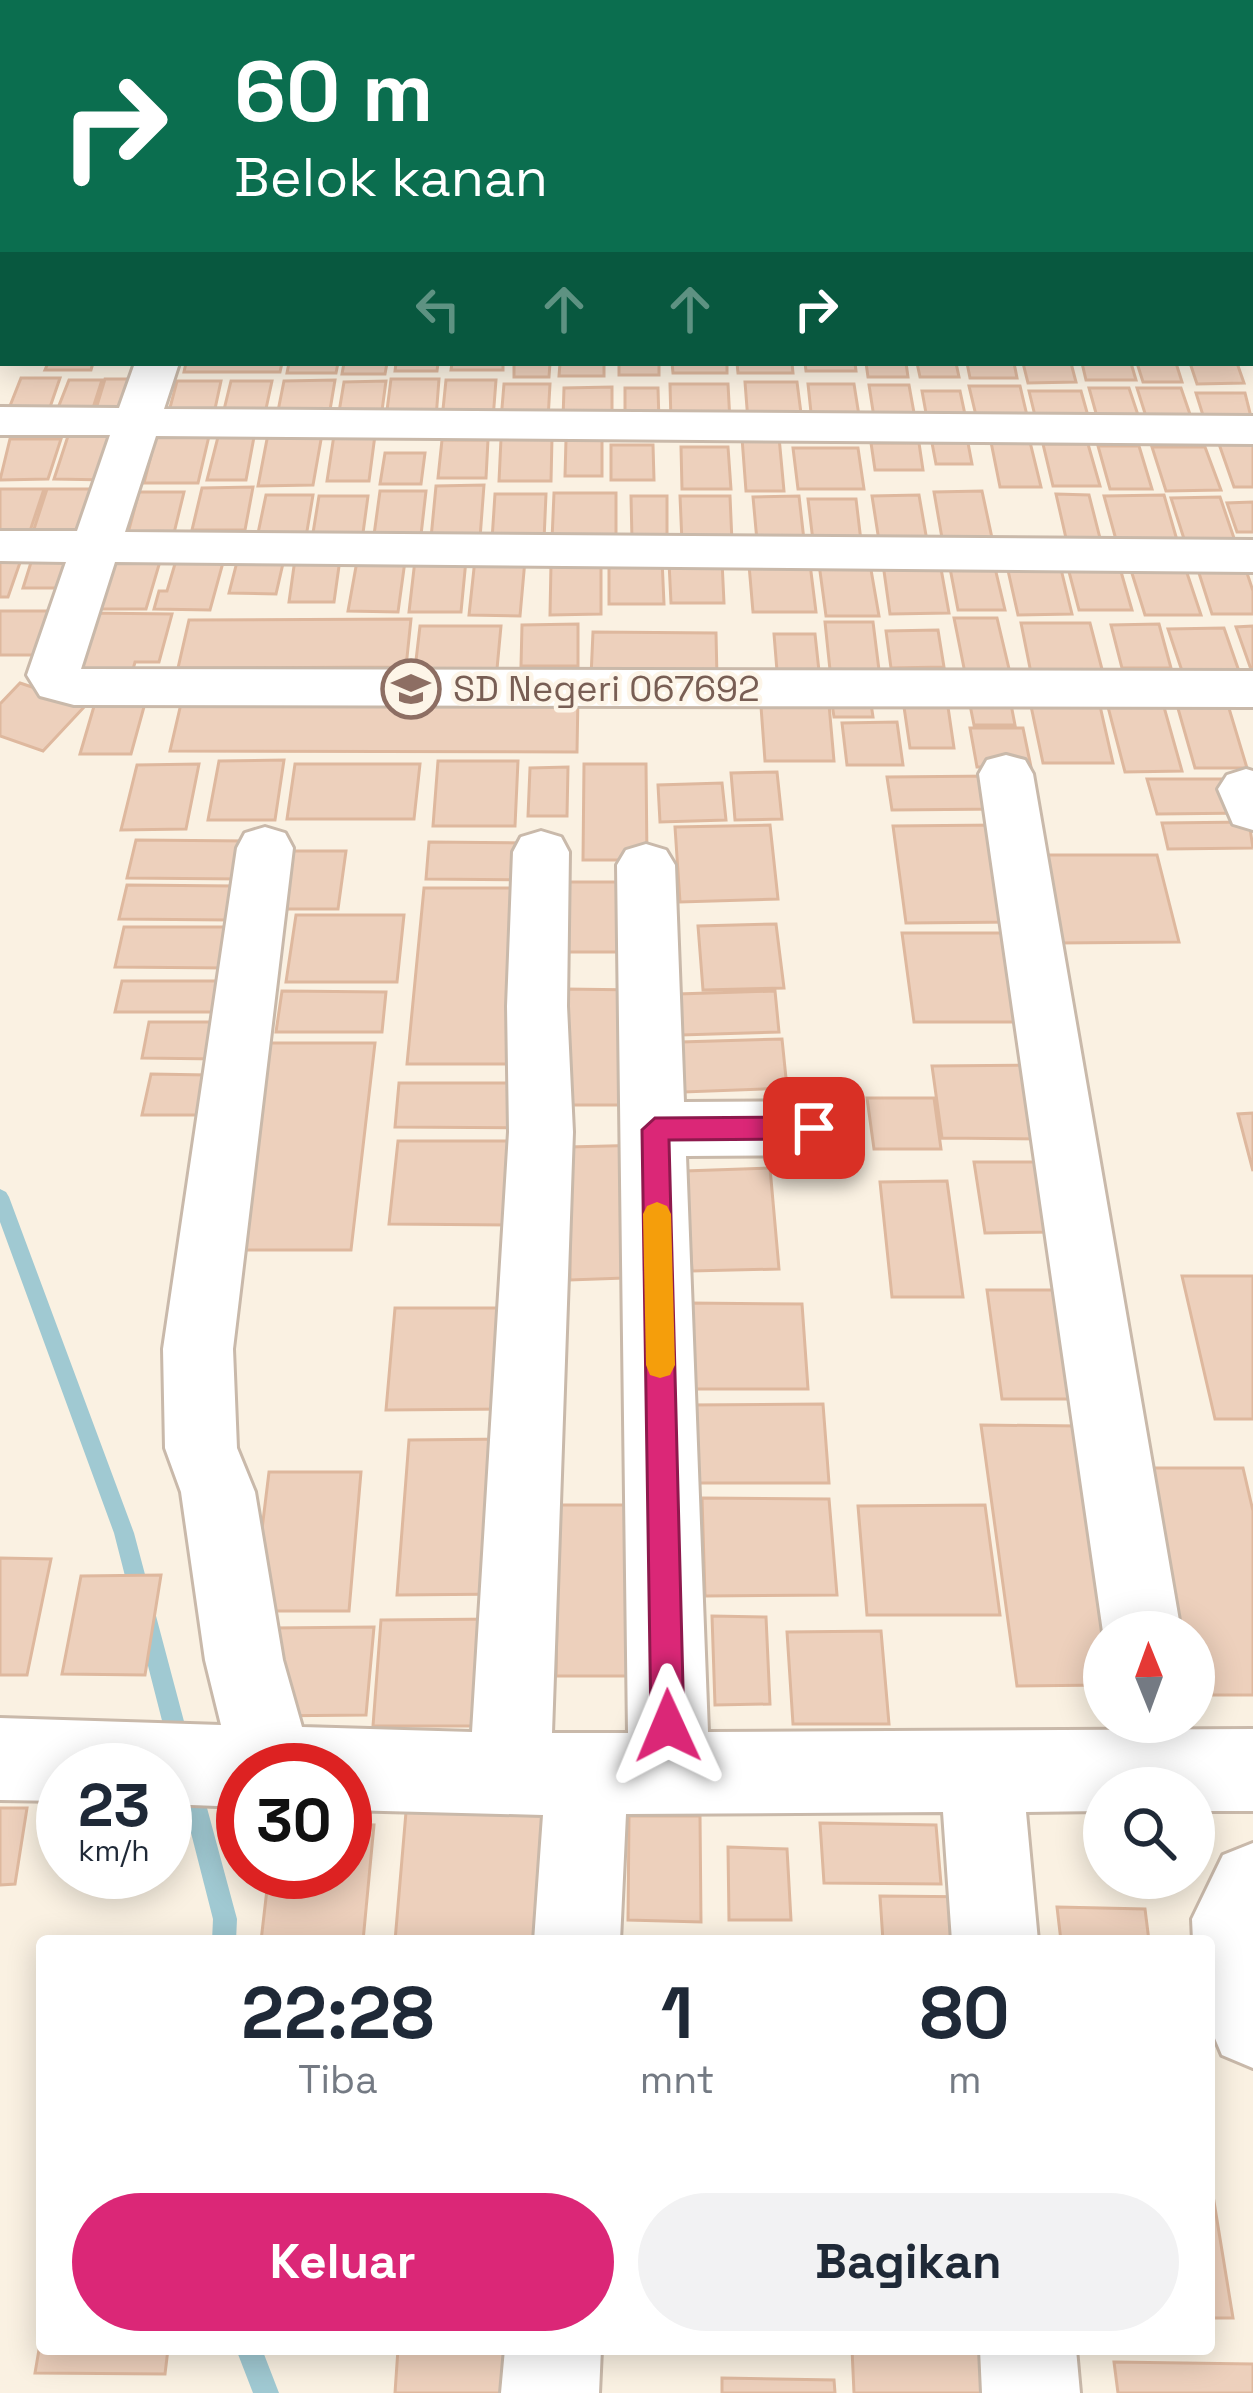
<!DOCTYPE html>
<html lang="id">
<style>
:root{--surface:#fff;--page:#f2f2f3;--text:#1f2937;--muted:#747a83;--accent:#db2777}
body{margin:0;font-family:"Space Grotesk",sans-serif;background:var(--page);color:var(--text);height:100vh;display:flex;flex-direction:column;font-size:45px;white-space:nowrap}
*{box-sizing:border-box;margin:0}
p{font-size:39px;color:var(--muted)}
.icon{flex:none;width:66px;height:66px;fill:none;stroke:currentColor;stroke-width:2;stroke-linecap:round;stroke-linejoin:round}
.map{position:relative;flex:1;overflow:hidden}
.panel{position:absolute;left:36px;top:1935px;width:1179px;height:420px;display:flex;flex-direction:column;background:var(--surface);border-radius:12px;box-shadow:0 6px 30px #0003}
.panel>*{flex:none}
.guide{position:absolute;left:0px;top:0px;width:1254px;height:366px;box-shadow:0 6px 30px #0003;background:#0b6e4f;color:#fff;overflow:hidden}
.needle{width:78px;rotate:359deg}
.fabs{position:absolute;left:1083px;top:1611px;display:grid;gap:24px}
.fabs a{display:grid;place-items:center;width:132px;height:132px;border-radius:50%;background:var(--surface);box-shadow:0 6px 30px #0003;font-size:60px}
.speed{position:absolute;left:36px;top:1743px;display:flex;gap:24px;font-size:60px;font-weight:700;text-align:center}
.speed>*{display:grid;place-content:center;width:156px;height:156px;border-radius:50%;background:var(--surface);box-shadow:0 6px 30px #0003;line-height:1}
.speed small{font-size:30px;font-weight:400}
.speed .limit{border:18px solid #d22;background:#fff;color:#111}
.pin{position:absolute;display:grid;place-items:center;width:102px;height:102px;color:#fff;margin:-51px;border-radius:24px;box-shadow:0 6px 18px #0006}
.me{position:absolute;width:132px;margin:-66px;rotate:359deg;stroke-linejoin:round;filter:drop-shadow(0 0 9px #0008)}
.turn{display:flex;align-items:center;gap:42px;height:252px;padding:0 36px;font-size:54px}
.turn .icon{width:156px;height:156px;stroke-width:2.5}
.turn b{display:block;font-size:84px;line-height:102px}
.lanes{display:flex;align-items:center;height:114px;padding:0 36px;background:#0003;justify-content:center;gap:60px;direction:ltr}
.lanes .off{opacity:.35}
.eta{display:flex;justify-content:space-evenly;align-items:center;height:204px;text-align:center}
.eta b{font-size:72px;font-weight:700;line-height:84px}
.cta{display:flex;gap:24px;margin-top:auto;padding:24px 36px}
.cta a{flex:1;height:138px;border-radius:72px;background:var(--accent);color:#fff;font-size:48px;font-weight:700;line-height:138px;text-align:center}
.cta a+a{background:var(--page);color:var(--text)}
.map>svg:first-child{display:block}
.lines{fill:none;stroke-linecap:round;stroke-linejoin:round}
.stream{fill:#a0c9d2;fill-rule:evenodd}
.building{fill:#edd0bc;stroke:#deb89e;stroke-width:3}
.service-casing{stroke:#c9b9aa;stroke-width:6}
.minor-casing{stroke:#c9b9aa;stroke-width:6}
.service{fill:#fff;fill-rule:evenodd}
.minor{fill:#fff;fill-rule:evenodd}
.route{fill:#db2777;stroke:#8e194d;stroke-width:3}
.slow{fill:#f59e0b}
.labels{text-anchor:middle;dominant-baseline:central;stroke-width:9;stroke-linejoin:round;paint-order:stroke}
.far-education-label{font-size:36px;fill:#785e54;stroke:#fdf5e8;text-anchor:start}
</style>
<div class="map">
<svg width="1253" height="2393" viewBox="0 0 1253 2393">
<rect width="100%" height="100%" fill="#faf1e2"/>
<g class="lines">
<path class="stream" d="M0,1189L6,1192L9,1197L134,1533L190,1744L187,1752L179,1755L171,1752L168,1744L114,1533L0,1222Z
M189,1771L197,1774L200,1782L237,1919L236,1941H212L213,1919L178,1782L181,1774Z
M236,2349H262L279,2393H253Z"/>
</g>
<path class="building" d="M48,363H93L91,370H45Z
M186,363H282L280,372H184Z
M289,363H338L336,373H287Z
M344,363H387L385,374H342Z
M396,363H438L437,371H395Z
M452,363H503V370H451Z
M514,363H550L549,377H514Z
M560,363H604V376H559Z
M619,363H659V375H619Z
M672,363H727V373H673Z
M737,363H792L793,373H738Z
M805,363H855L856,371H806Z
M866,363H906L908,377H868Z
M917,363H956L959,377H920Z
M967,363H1014L1017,378H970Z
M1023,363H1071L1076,382L1028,383Z
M1082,363H1131L1136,380H1086Z
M1137,363H1176L1182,382H1143Z
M1190,363H1237L1244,383L1197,384Z
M21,378H60L47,416H6Z
M105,379H141L131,412H95Z
M391,379H439L436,418H386Z
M69,380H102L93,408H58Z
M335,380L329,416H277L284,381Z
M446,380H496L493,419H442Z
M177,381H221L213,418L167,419Z
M231,381H272L264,418H222Z
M386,381L381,418H338L344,382Z
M745,382H797L802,421H748Z
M504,384H550L548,420H501Z
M670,384H728L730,422H671Z
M808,384H854L860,422H812Z
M869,385H909L916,424H875Z
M969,386H1020L1029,424H978Z
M612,387V418L563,419L564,388Z
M625,388H658L659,422H625Z
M1089,388H1129L1141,424H1099Z
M1137,388H1181L1194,426H1149Z
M922,391H960L967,424H928Z
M1029,391H1081L1090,423L1037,424Z
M1196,393H1245L1253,425H1206Z
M268,434H322L313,485L258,486Z
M334,435H375L369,481H327Z
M68,436H121L108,480L54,479Z
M156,436H209L198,483H144Z
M218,437H254L246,480H207Z
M779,437L784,491H746L742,438Z
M552,438L551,481H499L501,439Z
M10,439H61L48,479L0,480Z
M442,440H488L486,478H438Z
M566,440H602V476H565Z
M991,442H1030L1041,487H1000Z
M871,443H919L923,470H875Z
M932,443H968L972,464H936Z
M1043,444H1088L1100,486H1053Z
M1219,444H1253V487H1234Z
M611,445H653L654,480H611Z
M1098,446H1139L1152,489H1110Z
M681,447H728L731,489H682Z
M1152,447H1205L1221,490L1166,491Z
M793,448H858L864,489H798Z
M385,453H425L421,484H380Z
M484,485L480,538H431L436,486Z
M253,487L245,530H192L202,488Z
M0,489H44L29,534H0Z
M47,489H105L92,532H33Z
M380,491H426L421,535H374Z
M982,491L992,538H942L934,492Z
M139,492H184L174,533H128Z
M554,493H616V540H552Z
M495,494H546L544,540H492Z
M1056,494L1089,495L1102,546L1068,547Z
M266,495H313L306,537L257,538Z
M919,495L927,541H879L872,496Z
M1164,495L1179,547H1118L1104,496Z
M319,496H368L363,533H313Z
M631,496H667V540H632Z
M680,496H730L732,542H682Z
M799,496L804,540L757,541L753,497Z
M1220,497L1235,541L1185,542L1171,498Z
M808,499H856L861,541H813Z
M1253,502V532H1237L1227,503Z
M0,554H23L8,597H0Z
M33,556H79L69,588H23Z
M104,557L161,558L146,609H87Z
M177,557L224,559L210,610L154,609L159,591H167Z
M238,558L284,559L276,594L229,593Z
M295,559H340L334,602H289Z
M475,559L525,560L520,616L469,615Z
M609,559H662L664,604H609Z
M415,560H466L461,612H409Z
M357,561H405L398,612L348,611Z
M722,561L724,603H671L669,562Z
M940,563L949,613L890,614L883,564Z
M551,564H601V614L550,615Z
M810,564L816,612H753L749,565Z
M819,564H870L879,616H826Z
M1060,565L1072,614L1018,615L1007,566Z
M1130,567H1185L1201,615H1145Z
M950,568H995L1005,610H958Z
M1068,568H1120L1132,610H1079Z
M1198,570H1246L1253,591V614H1212Z
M0,611H64L51,655H0Z
M87,613L172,614L159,662H135L132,673L80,672Z
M954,618H997L1010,673H965Z
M411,619L406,667L178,668L189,620Z
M825,622H873L879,670H830Z
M1021,623H1090L1103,673H1031Z
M578,624V666H521L522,625Z
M1159,624L1171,668H1122L1111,625Z
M420,626H501L497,669H415Z
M1253,626V675L1236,627Z
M1224,628L1241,677H1184L1168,629Z
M938,630L944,667L891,668L886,631Z
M593,632L716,633L717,678L591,677Z
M774,634H815L819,671H777Z
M20,683L86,705L43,751L0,736V704Z
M869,690L873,717H834L830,691Z
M760,693H828L834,761H765Z
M183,695L578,696L577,752L170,751Z
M97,696H147L131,754H80Z
M1010,699L1015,725H974L969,700Z
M1177,705H1228L1247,768H1195Z
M1031,706H1100L1113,763H1043Z
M904,707H948L954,748H910Z
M1108,707H1164L1182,771L1125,772Z
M897,722L903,765H847L842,723Z
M970,728H1023L1031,767H977Z
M284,760L275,820H208L219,761Z
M438,761H518L515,826H433Z
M199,764L186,829L121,830L137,765Z
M295,764H420L414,819H287Z
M584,764H646L647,860H583Z
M568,767L567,816H528L530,768Z
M777,772L782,819L735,820L731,773Z
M994,776L1000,809L892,810L887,777Z
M1147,779H1239L1249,813L1157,814Z
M722,783L726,820L660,822L658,785Z
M1249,822L1253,848L1168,849L1162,823Z
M770,825L778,899L680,902L675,827Z
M998,825L1016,922L906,923L893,826Z
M136,840L248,841L241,879L127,878Z
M429,842L525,843L523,880L426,879Z
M290,851H346L338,909H281Z
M1040,855H1157L1179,942L1058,943Z
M561,882H638V952H559Z
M127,885L235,886L229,920L119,919Z
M424,888H535L526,1064H407Z
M296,915H404L397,982H286Z
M776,924L784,988L703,990L698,926Z
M124,927H233L226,968L115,967Z
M902,933H1014L1031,1022H914Z
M122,981H225L219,1012H115Z
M565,989L639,990L640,1105H562Z
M282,991L386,992L382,1032H276Z
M775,991L779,1032L681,1035L678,994Z
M149,1022H225L218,1059L142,1058Z
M782,1039L787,1088L684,1092L681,1042Z
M261,1043H375L351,1250H226Z
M1036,1065L1049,1139L942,1138L932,1066Z
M151,1074L207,1075L199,1115H142Z
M399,1083H538L536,1128L395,1127Z
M867,1098H934L941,1149H874Z
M1253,1113V1171L1238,1114Z
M398,1141H532L527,1225L389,1224Z
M646,1145L652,1277L570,1280L569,1147Z
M974,1162H1041L1053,1232L985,1233Z
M770,1168L779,1269L692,1271L685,1171Z
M947,1181L963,1297H892L880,1182Z
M1182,1276H1253V1419H1215Z
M987,1290H1078L1097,1399H1002Z
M689,1303L802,1304L808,1389H691Z
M395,1308H521L517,1409L386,1410Z
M823,1404L829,1483H691L689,1405Z
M981,1425L1079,1426L1114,1632H1104V1685L1017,1686Z
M517,1439L511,1594L397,1595L409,1440Z
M1143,1468H1243L1253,1511V1695H1194V1632H1174Z
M269,1472H361L349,1611H252Z
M702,1498L829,1499L837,1595L705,1596Z
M559,1505H655L657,1676H556Z
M985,1505L1000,1615H867L858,1506Z
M0,1558L51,1559L27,1675H0Z
M161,1575L145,1675L62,1674L81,1576Z
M712,1616L766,1617L770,1704L715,1705Z
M499,1619L495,1726H373L381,1620Z
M374,1627L366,1715L262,1716L273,1628Z
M881,1631L889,1724H793L787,1632Z
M0,1808H27L15,1884L0,1885Z
M406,1812L556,1813L553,1941H395Z
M629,1816H700L701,1922L628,1920Z
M820,1823L936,1825L941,1884L824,1883Z
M345,1824L374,1825L363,1941H261L269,1872H345Z
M728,1847L787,1849L791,1920H729Z
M880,1896L984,1897L987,1941H883Z
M1057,1907L1145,1909L1149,1941H1061Z
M1209,2171L1233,2318H1209Z
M42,2332V2349H168L165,2374L35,2373Z
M398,2349H529L527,2393H395Z
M852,2349H1016L1020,2393H854Z
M1114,2362L1253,2364V2393H1118Z
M722,2378L834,2380L835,2393H722Z"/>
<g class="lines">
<g class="service-casing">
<path id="service" d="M780,0H798V3H780Z"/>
</g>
<g class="minor-casing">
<path id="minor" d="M943,0H977L978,3H944Z
M1020,0H1054L1055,3H1021Z
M0,61H3V83H0Z
M1251,62H1253V84H1251Z
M1251,148H1253V172H1251Z
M1251,198L1253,199V227L1251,226Z
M0,304H3V330H0Z
M1251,317H1253V343H1251Z
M135,363H179L164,409L1253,416V444L156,436L125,532L1253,540V572L115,562L81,669L1253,671V707L74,705L40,696L27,675L66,562L0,561V531H77L110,435H0V407L119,408Z
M1006,755L1025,760L1033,774L1181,1632H1103L979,774L987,760Z
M1246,769L1253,771V830L1233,824L1218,789L1227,775Z
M265,827L285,833L293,848L233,1349L237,1448L255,1492L283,1660L302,1727L472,1732L509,1132L507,1006L513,852L521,837L541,831L561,837L569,852L567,1006L573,1132L552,1733H628L617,865L626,850L646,844L666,850L675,865L684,1102L814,1101L837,1109L846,1128L837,1147L814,1155L686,1156L708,1732L1253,1729V1811H1194V1788H1104V1811L1026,1812L1038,1941H952L943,1812L626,1814L620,1941H534L543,1815L345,1810V1770H243V1807L165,1804V1770H63V1801L0,1800V1718L221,1725L205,1660L181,1492L165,1448L163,1349L237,848L245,833Z
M1253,1843V2068L1222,2055L1209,2024V1941H1193L1192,1919L1223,1855Z
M505,2349H601L599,2393H501Z
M980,2349H1076L1080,2393H982Z"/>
</g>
<use href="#service" class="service"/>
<use href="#minor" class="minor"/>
</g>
<path class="route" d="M814,1117L827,1128L814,1139L669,1140L684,1726L680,1738L668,1743L656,1738L651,1726L642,1130L655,1118Z"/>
<path class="slow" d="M657,1202L667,1206L671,1214L675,1365L670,1375L660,1378L650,1375L646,1365L643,1214L647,1206Z"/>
<defs>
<g id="school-ring" transform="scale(3)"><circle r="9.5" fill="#fdf5e8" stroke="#8d6e63" stroke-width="1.5"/><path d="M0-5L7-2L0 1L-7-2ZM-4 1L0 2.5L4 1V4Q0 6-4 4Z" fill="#8d6e63"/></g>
</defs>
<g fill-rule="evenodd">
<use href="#school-ring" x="411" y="689"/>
</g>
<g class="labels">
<g class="far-education-label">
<text x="453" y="689">SD Negeri 067692</text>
</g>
</g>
</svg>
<div class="fabs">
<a><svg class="needle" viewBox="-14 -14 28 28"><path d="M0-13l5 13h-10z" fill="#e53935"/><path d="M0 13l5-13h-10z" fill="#747a83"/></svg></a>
<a><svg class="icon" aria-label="search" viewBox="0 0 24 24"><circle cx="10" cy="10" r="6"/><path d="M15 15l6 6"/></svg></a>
</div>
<div class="speed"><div>23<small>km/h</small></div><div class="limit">30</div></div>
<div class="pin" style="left:814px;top:1128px;background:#d93025"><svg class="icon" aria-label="arrive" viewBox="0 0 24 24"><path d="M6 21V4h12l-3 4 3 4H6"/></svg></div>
<svg class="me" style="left:668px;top:1726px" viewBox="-20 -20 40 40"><path d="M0-17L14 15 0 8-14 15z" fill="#db2777" stroke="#fff" stroke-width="4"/></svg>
<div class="guide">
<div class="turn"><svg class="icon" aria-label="right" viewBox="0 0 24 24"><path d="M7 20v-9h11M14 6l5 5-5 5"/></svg><div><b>60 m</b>Belok kanan</div></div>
<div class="lanes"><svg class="icon off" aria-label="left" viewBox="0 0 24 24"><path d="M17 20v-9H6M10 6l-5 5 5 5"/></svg><svg class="icon off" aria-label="ahead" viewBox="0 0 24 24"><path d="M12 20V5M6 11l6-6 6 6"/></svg><svg class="icon off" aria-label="ahead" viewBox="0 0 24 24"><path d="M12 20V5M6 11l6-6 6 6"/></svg><svg class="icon" aria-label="right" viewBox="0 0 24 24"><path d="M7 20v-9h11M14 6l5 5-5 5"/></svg></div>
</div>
<section class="panel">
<div class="eta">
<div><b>22:28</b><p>Tiba</p></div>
<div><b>1</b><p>mnt</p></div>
<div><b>80</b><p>m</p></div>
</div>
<div class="cta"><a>Keluar</a><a>Bagikan</a></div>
</section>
</div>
